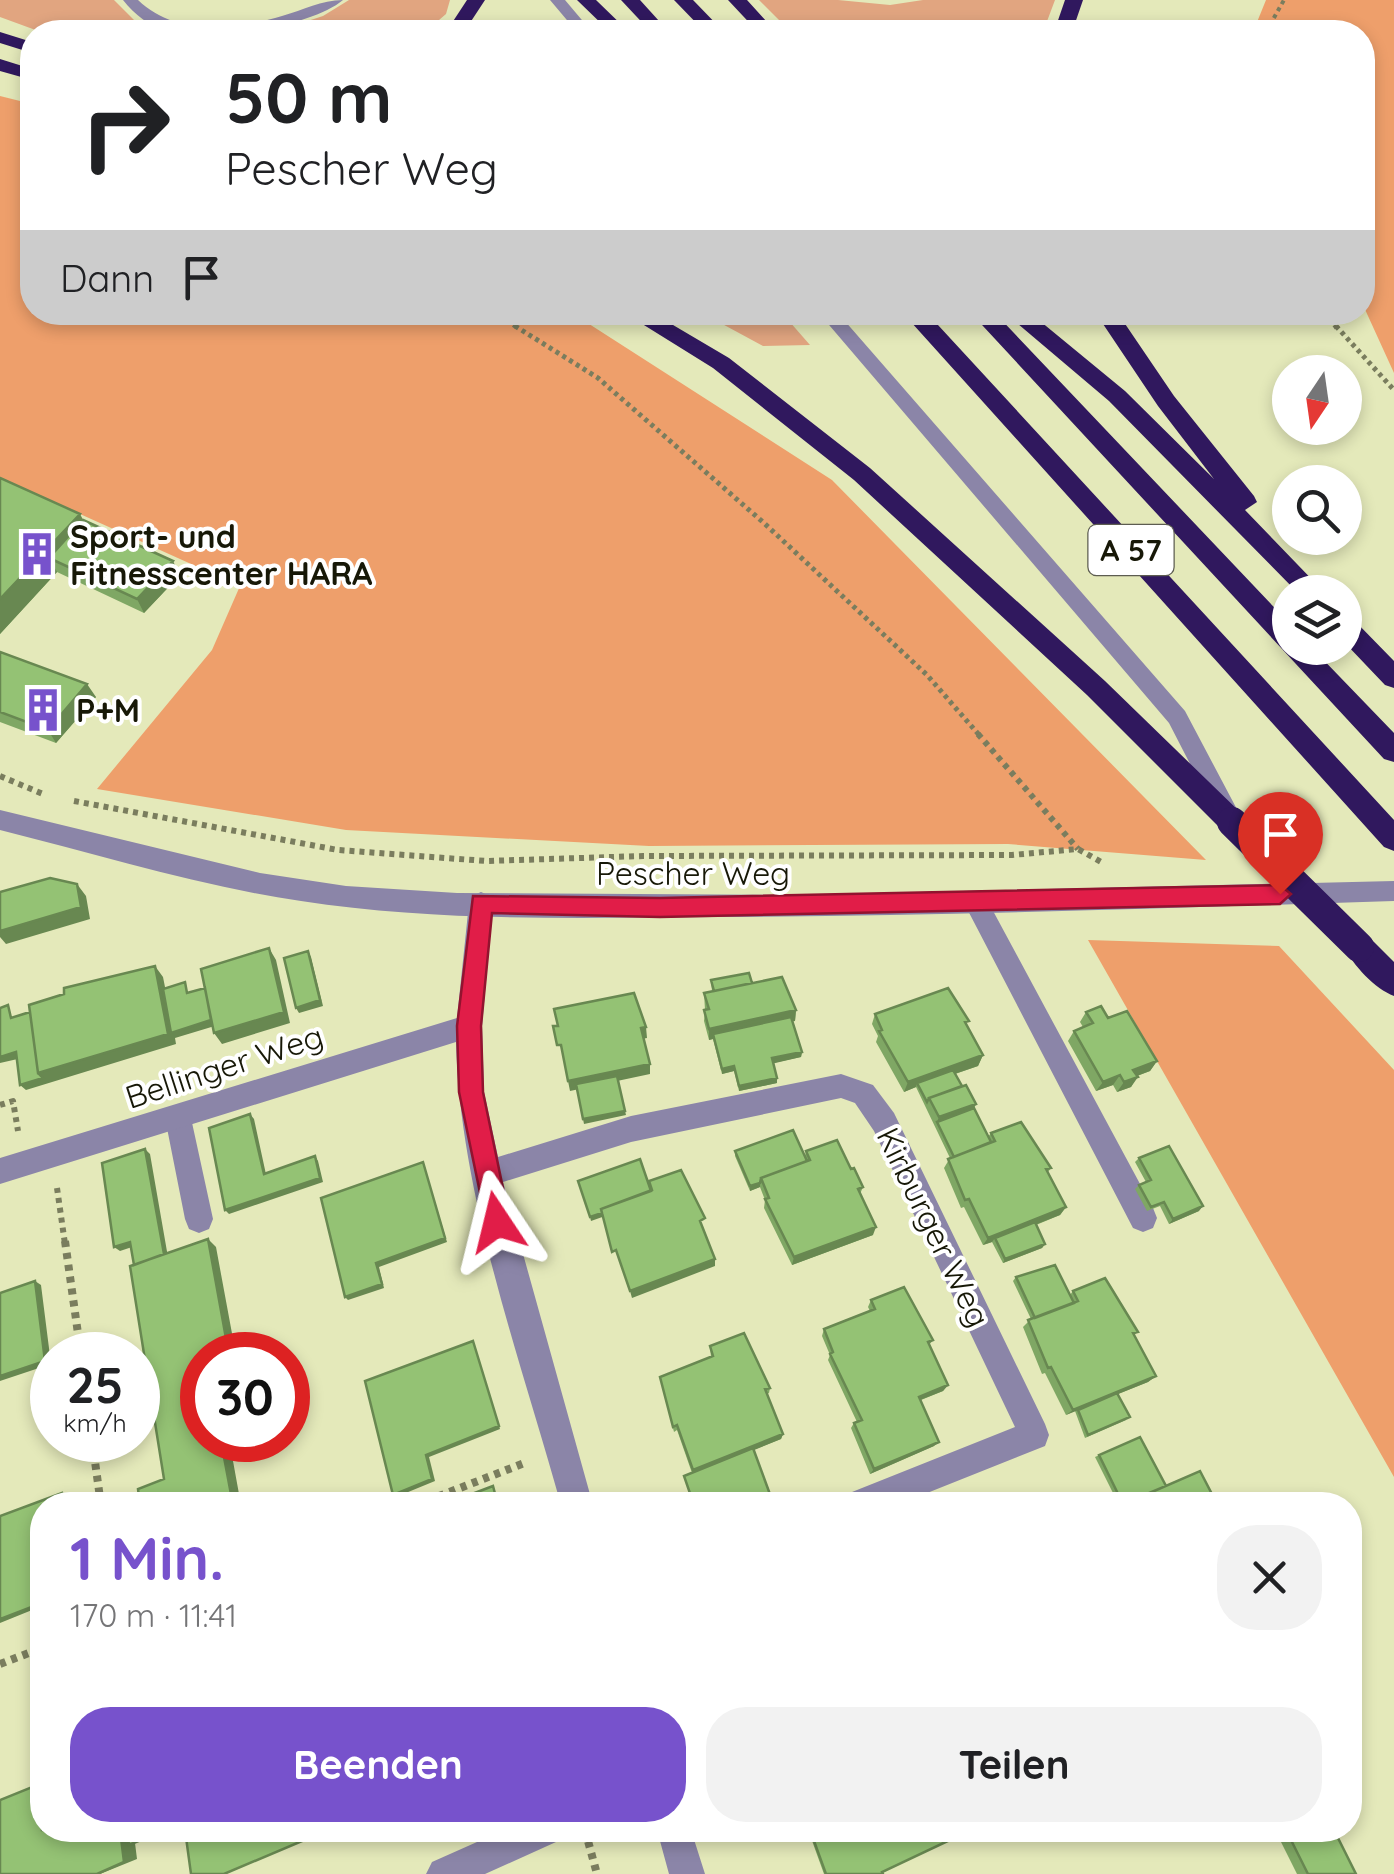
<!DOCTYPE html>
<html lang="de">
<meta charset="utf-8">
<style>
:root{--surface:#fff;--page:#f2f2f2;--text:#202124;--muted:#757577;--accent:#7752cc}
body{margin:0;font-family:Quicksand,sans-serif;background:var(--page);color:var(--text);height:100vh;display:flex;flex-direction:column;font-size:38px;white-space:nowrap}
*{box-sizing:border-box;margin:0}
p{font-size:32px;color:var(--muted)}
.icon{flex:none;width:55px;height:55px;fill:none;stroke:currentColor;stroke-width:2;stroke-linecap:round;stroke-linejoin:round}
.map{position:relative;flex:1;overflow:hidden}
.side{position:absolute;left:30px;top:1492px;width:1332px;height:350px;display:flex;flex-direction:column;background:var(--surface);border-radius:40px;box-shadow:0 5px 15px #0003}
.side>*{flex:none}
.top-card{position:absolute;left:20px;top:20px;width:1355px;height:305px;border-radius:40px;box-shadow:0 5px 15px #0003;background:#fff;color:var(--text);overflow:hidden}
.needle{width:65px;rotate:193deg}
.buttons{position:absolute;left:1272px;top:355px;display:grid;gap:20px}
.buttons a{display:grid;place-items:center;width:90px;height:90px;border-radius:50%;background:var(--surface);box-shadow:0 5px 15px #0003;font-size:50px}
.speed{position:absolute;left:30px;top:1332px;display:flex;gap:20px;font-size:50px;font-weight:700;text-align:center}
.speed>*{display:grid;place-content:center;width:130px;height:130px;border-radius:50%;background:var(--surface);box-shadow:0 5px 15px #0003;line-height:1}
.speed small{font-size:25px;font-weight:400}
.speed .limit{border:15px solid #d22;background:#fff;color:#111}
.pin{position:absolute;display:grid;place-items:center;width:85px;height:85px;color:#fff;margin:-102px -42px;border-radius:50% 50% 50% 0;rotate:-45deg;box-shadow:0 0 10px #0007}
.pin .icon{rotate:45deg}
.me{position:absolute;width:110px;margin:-55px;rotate:350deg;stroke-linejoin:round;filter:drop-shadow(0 0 8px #0008)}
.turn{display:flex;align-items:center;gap:35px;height:210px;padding:0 40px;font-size:45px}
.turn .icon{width:130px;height:130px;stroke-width:2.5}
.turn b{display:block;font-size:70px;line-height:85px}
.then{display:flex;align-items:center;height:95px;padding:0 40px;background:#0003;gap:20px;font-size:38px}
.round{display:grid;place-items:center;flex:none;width:105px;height:105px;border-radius:40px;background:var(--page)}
.head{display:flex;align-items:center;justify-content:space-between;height:170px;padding:0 40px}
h1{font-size:60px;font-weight:700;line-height:75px;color:var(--accent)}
.cta{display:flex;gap:20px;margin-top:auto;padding:20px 40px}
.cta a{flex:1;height:115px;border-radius:40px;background:var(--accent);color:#fff;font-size:40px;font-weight:700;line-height:115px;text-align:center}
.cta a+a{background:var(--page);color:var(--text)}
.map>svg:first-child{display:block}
.green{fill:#e1a580}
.forest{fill:#ee9f6b}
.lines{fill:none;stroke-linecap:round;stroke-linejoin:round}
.path-far3{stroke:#7a7d5e;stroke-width:4;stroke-dasharray:4 4;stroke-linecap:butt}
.path-far2{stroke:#7a7d5e;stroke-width:5;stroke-dasharray:4 4;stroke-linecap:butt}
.path-far1{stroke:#7a7d5e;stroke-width:6;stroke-dasharray:5 5;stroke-linecap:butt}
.path{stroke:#7a7d5e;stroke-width:8;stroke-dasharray:6 6;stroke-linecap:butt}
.service{fill:#8b85a8;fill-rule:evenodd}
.minor{fill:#8b85a8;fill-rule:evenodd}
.tertiary{fill:#8b85a8;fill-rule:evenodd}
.motorway{fill:#30185e;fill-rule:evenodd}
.motorway-bridge{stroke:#30185e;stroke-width:30}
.wall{fill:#7fa764}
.shaded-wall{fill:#688851}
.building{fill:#94c274;stroke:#688851;stroke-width:2.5}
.route{fill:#e11d48;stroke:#92132f;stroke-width:2.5}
.labels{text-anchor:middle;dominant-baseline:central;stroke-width:8;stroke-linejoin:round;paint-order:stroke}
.shield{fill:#fff;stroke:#5d5d51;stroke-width:2.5}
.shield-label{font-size:30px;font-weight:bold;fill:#171807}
.poi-label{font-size:32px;font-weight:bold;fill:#171807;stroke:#fff;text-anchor:start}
.street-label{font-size:32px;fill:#171807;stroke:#fff}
</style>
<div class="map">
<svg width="1394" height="1874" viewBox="0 0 1394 1874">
<rect width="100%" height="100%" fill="#e4e9ba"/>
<path class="green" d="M0,0H114L135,21L167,32H41L0,17Z
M349,0H450L446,14L425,32H274L323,16Z
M759,0H838L890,5L923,0H1055L1043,32H791Z
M702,313H782L810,345L763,346Z"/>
<path class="forest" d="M1266,0H1394V373L1363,305L1362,32H1253Z
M0,96L32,104V312L572,313L832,480L1206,860L1008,844L649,846L346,830L97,789L212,650L240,586L0,478Z
M1088,940L1279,946L1394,1070V1477Z"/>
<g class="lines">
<path class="path-far3" d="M1266,32L1284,0
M493,312L519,329
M1325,312L1337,329"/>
<path class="path-far2" d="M515,326L598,378L764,523L927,675L980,736
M1336,326L1394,390"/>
<path class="path-far1" d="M978,734L1078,849
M0,776L43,794
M74,801L338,850L486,861L643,856L1012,855L1078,849L1103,863
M0,1105L13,1101L18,1131
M57,1188L65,1244"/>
<path class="path" d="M65,1241L81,1355
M92,1440L101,1505
M416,1505L527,1462
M0,1664L42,1648
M585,1830L597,1874"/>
<path class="service" d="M123,0H138C177,37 234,30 282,16C304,10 321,0 343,0C311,27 208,43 167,31C149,26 135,15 123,0Z
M550,0H565L592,32H577Z
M818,312H837L1185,711L1240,815L1236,822H1220L1169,723Z
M976,892L985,896L1153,1208L1157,1218L1153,1228L1143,1232L1133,1228L964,903L967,896Z
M178,1105L188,1109L191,1118L213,1219L209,1229L199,1233L189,1229L185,1219L165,1118L168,1109Z"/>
<path class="minor" d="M481,892L490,896L493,903L482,1026L484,1092L498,1157L631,1116L841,1074L873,1085L894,1113L1045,1424L1049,1435L1045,1446L897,1505H842L847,1494L1015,1427L874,1131L855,1103L841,1098L631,1142L503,1182L593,1505H561C520,1357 460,1196 456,1042L0,1184V1158L457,1018L469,903L472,896Z
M504,1830H561L556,1842L485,1874H426L432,1862Z
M657,1830H691L705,1874H669Z"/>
<path class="tertiary" d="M0,810L260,873L346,886L457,893L791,895L1394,881V901C1168,908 942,916 715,917C578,918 437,922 301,901C199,886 100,855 0,830Z"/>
<path class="motorway" d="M467,0H485L464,32H446Z
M577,0H596L629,32H610Z
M621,0H640L669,32H651Z
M674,0H693L724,32H705Z
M728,0H747L776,32H758Z
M1065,0H1083L1072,32H1054Z
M0,32L32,42V53L0,43Z
M0,59L32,69V80L0,71Z
M623,312H651L729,358L870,468L1105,681L1242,814L1246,822L1242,830L1232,834L1222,830L1087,695L854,480L713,368Z
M902,312H926L1394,820V851L1384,847Z
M970,312H994L1290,624V648H1312L1394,733V762L1384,759Z
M1004,312H1029L1125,391L1214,479L1158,406L1095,312H1117L1174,396L1254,496L1257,502L1245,510L1324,592H1297L1109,401Z
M1345,617L1354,620L1394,661V688L1385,685L1345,643Z
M1359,934L1370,938L1394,962V996C1375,989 1353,965 1344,947L1348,938Z"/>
<path class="motorway-bridge" d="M1232,822L1359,947"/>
</g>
<path class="wall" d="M0,478L83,521L180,575L144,613L57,572L0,634Z
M0,652L96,697L56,743L0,722Z
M711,980L752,983L796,1010L795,1021H793L802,1052L801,1057L773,1063L777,1083L739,1091L734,1071L722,1074L713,1039L709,1040L704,1021L705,1010L704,993L712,991Z
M1086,1012L1108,1018L1157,1061L1150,1071L1137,1076L1131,1087L1117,1092L1113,1085L1096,1091L1068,1041L1074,1031L1083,1027L1080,1022Z
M875,1014L967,1026L983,1055L978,1066L955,1074L962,1086L976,1104L974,1108L988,1137L991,1133L1051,1168L1048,1172L1066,1207L1060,1215L1036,1225L1045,1244L1042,1248L1003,1263L992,1242L983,1245L964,1207L961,1208L944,1168L950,1158L916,1087L904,1092L876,1042L878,1036L872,1024Z
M735,1151L805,1156L806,1151L851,1169L863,1187L860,1194L873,1235L792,1265L764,1208L765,1200L760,1187L750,1191L735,1156Z
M1139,1158L1199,1211L1169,1224L1160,1206L1147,1211L1135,1189L1139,1185L1146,1182L1135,1162Z
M1016,1277L1070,1295L1073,1291L1138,1332L1134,1335L1156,1376L1148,1382L1118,1394L1126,1420L1085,1438L1075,1411L1066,1415L1045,1373L1042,1374L1023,1327L1031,1319L1013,1281Z
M871,1300L933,1340L929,1345L948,1385L943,1391L921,1400L934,1446L870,1474L851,1428L854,1423L857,1422L828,1360L830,1355L822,1336L824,1329L870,1311L868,1307Z
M710,1346L770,1388L769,1393L767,1394L783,1434L781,1439L753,1450L770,1499L692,1473L677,1430L674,1432L660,1377L711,1357Z
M1140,1437L1166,1486L1213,1496L1119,1505L1095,1457Z
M829,1830H971L882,1872L883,1874H824L811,1838Z
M1275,1830H1334L1356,1874H1297Z"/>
<path class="shaded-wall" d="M80,514L91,535L49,558L57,572L0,634V599Z
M173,561L180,575L144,613L137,599Z
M87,684L96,697L56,743L48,730Z
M77,884L86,896L90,919L6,944L0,937V931Z
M269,948L276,960L290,1023L222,1044L214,1033Z
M308,951L311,957L323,1006L299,1013L296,1008Z
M155,966L163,977L174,1032L214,1019L218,1025L175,1038L176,1044L26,1090L20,1085L38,1073Z
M796,1010L795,1021L714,1038L713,1034V1039L709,1040V1029Z
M646,1027L647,1038L642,1039L641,1028Z
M16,1052L22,1058L0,1063V1057Z
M802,1052L801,1057L771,1064L772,1058Z
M983,1055L978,1066L919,1086L917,1083L916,1087L904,1092L908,1082Z
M1157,1061L1150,1071L1126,1080L1133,1070Z
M650,1064V1074L570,1091L568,1081Z
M734,1066V1071L722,1074V1069Z
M1120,1075L1113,1085L1096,1091L1103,1082Z
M1138,1077L1131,1087L1117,1092L1124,1082Z
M777,1078V1083L739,1091V1086Z
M976,1104L971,1113L937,1122L939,1117Z
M625,1111L626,1115L584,1124L583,1119Z
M250,1114L254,1119L267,1179L264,1174Z
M145,1149L150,1154L169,1263L139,1273Z
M315,1156L318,1161L323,1182L229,1214L225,1210Z
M423,1162L447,1242L379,1267L384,1288L348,1300L345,1297L376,1263Z
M760,1183V1187L750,1191V1186Z
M653,1199L591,1221L590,1217Z
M1203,1206L1199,1211L1169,1224L1173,1219Z
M1066,1207L1060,1215L996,1240L995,1238L992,1242L983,1245L988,1238Z
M876,1227L873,1235L792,1265L794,1257Z
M208,1239L216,1247L236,1355H229Z
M130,1242L135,1246L120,1251L114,1247Z
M1045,1244L1042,1248L1003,1263L1005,1259Z
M715,1259V1266L632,1298L630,1291Z
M35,1281L41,1285L51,1364L0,1381V1376Z
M473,1341L500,1429L429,1457L435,1481L396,1497L393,1495L426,1455Z
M1156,1376L1148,1382L1066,1415L1073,1410Z
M948,1385L943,1391L915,1402L919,1397Z
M783,1434L781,1439L693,1475V1470Z
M244,1440H252L254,1453L233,1461L241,1505H233L224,1457Z
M939,1442L934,1446L870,1474L874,1469Z
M62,1493L69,1495L70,1505H64Z
M42,1603V1606L0,1623V1619Z
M120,1830H168L135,1843L137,1859L100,1874H97Z"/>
<path class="building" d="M0,478L80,514L0,599Z
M83,520L173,561L137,599L49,558Z
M0,652L87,684L48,730L0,712Z
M50,878L77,884L81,907L0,931V892Z
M269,948L284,1012L214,1033L201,969Z
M308,951L320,1000L296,1008L284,958Z
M155,966L168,1034L38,1073L29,1005L64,994V988Z
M749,973L752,983L714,991L711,980Z
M782,977L796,1010L709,1029L704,1010L709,1009L704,993Z
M185,982L187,993L205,988L211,1020L171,1033L163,989Z
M948,988L969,1021L965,1022L983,1055L908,1082L879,1031L882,1030L875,1014Z
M634,993L646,1027L641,1028L650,1064L568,1081L561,1045H557L553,1026H558L554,1009Z
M8,1005L11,1018L30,1012L38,1073L43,1078L20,1085L16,1052L0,1057V1008Z
M1101,1006L1108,1018L1127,1011L1157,1061L1133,1070L1138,1077L1124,1082L1120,1075L1103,1082L1074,1031L1093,1023L1086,1012Z
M791,1017L802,1052L772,1058L777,1078L739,1086L734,1066L722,1069L713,1034Z
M953,1070L962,1086L929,1098L927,1102L917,1083Z
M617,1076L625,1111L583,1119L576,1084Z
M966,1085L976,1104L939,1117L929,1098Z
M974,1108L991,1142L954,1157L937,1122Z
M250,1114L264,1174L315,1156L320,1178L225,1210L209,1128Z
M1021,1122L1051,1168L1046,1169L1066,1207L988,1238L969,1199L965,1200L948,1159L995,1141L991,1133Z
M793,1130L807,1161L761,1178L760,1183L750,1186L735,1151Z
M837,1140L851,1169L854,1168L863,1187L858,1189L876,1227L794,1257L765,1199L769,1198L761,1178L810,1160L806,1151Z
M1169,1146L1203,1206L1173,1219L1164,1202L1151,1207L1139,1185L1151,1180L1139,1158Z
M145,1149L164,1254L134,1265L130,1242L114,1247L102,1163Z
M640,1159L651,1191L601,1209L602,1213L590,1217L578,1181Z
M423,1162L445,1238L376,1263L382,1284L345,1297L321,1198Z
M681,1170L705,1218L700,1221L715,1259L630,1291L616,1250L612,1252L601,1209L652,1190L649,1181Z
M1035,1222L1045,1244L1005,1259L995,1238Z
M208,1239L229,1355H202V1440H244L246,1449L224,1457L233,1505H140L138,1489L164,1479L130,1266Z
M1055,1265L1074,1303L1035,1318L1016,1277Z
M1105,1278L1138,1332L1133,1333L1156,1376L1073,1410L1051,1367L1048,1368L1028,1320L1078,1301L1073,1291Z
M35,1281L45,1361L0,1376V1293Z
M904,1287L933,1340L928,1342L948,1385L919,1397L939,1442L874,1469L854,1423L862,1420L830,1354L833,1352L824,1329L875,1309L871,1300Z
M744,1333L770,1388L765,1389L783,1434L693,1470L677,1425L673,1427L660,1377L713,1356L710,1346Z
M473,1341L499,1426L426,1455L432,1479L393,1495L365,1381Z
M1117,1393L1130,1417L1088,1435L1078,1410Z
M1140,1437L1166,1486L1123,1504L1099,1455Z
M753,1448L771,1497L751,1505H694L684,1476Z
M1200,1471L1213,1496L1217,1494L1223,1505H1122Z
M493,1486L498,1505H443Z
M62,1493L64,1505H42V1603L0,1619V1516Z
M42,1783V1830H120L124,1862L97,1874H0V1800Z
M127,1830H165L129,1845Z
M185,1830H328L224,1874H191Z
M838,1830H971L882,1872L883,1874H826L814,1841Z
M1286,1830H1334L1356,1874H1308Z"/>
<path class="route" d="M1280,885L1291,894L1280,904L660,917L492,913L481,1026L483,1092L510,1222L506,1231L497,1234L488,1231L459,1092L457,1026L473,896L660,898Z"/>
<defs>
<g id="building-bare" transform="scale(3.45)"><path d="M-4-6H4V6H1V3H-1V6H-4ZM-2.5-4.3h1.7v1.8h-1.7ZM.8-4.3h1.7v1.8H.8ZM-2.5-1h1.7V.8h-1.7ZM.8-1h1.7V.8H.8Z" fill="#7752cc" stroke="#fff" stroke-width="2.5" paint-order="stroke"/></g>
</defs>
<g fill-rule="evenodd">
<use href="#building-bare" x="37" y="554"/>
<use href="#building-bare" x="43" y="710"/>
</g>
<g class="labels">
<rect class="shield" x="1088.5" y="525" width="85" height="50" rx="8"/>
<g class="shield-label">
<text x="1131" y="550">A 57</text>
</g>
<g class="poi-label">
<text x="70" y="536">Sport- und<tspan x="70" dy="37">Fitnesscenter HARA</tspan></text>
<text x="76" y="710">P+M</text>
</g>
<g class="street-label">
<text x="693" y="873">Pescher Weg</text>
<text transform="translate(224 1066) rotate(-18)">Bellinger Weg</text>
<text transform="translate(934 1227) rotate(64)">Kirburger Weg</text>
</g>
</g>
</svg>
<div class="buttons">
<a><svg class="needle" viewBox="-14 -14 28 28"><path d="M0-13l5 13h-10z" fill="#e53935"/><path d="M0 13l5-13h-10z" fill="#757577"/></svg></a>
<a><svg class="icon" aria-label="search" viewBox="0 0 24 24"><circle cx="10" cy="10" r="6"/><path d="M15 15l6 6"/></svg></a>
<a><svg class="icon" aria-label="layers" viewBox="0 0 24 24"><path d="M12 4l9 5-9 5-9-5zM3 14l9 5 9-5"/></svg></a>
</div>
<div class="speed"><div>25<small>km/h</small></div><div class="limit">30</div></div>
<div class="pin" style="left:1280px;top:894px;background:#d93025"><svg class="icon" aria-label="arrive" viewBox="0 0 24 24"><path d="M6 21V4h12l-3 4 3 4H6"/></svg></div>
<svg class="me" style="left:497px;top:1222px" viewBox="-20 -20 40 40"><path d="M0-17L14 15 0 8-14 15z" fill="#e11d48" stroke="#fff" stroke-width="4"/></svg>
<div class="top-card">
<div class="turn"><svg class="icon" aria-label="right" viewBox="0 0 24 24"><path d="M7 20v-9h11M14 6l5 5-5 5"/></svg><div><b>50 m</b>Pescher Weg</div></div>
<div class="then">Dann<svg class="icon" aria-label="arrive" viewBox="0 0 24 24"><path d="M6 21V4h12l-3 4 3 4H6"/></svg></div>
</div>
<section class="side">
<div class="head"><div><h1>1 Min.</h1><p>170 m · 11:41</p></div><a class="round"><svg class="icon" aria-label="close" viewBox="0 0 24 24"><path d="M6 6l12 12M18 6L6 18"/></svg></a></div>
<div class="cta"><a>Beenden</a><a>Teilen</a></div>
</section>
</div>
